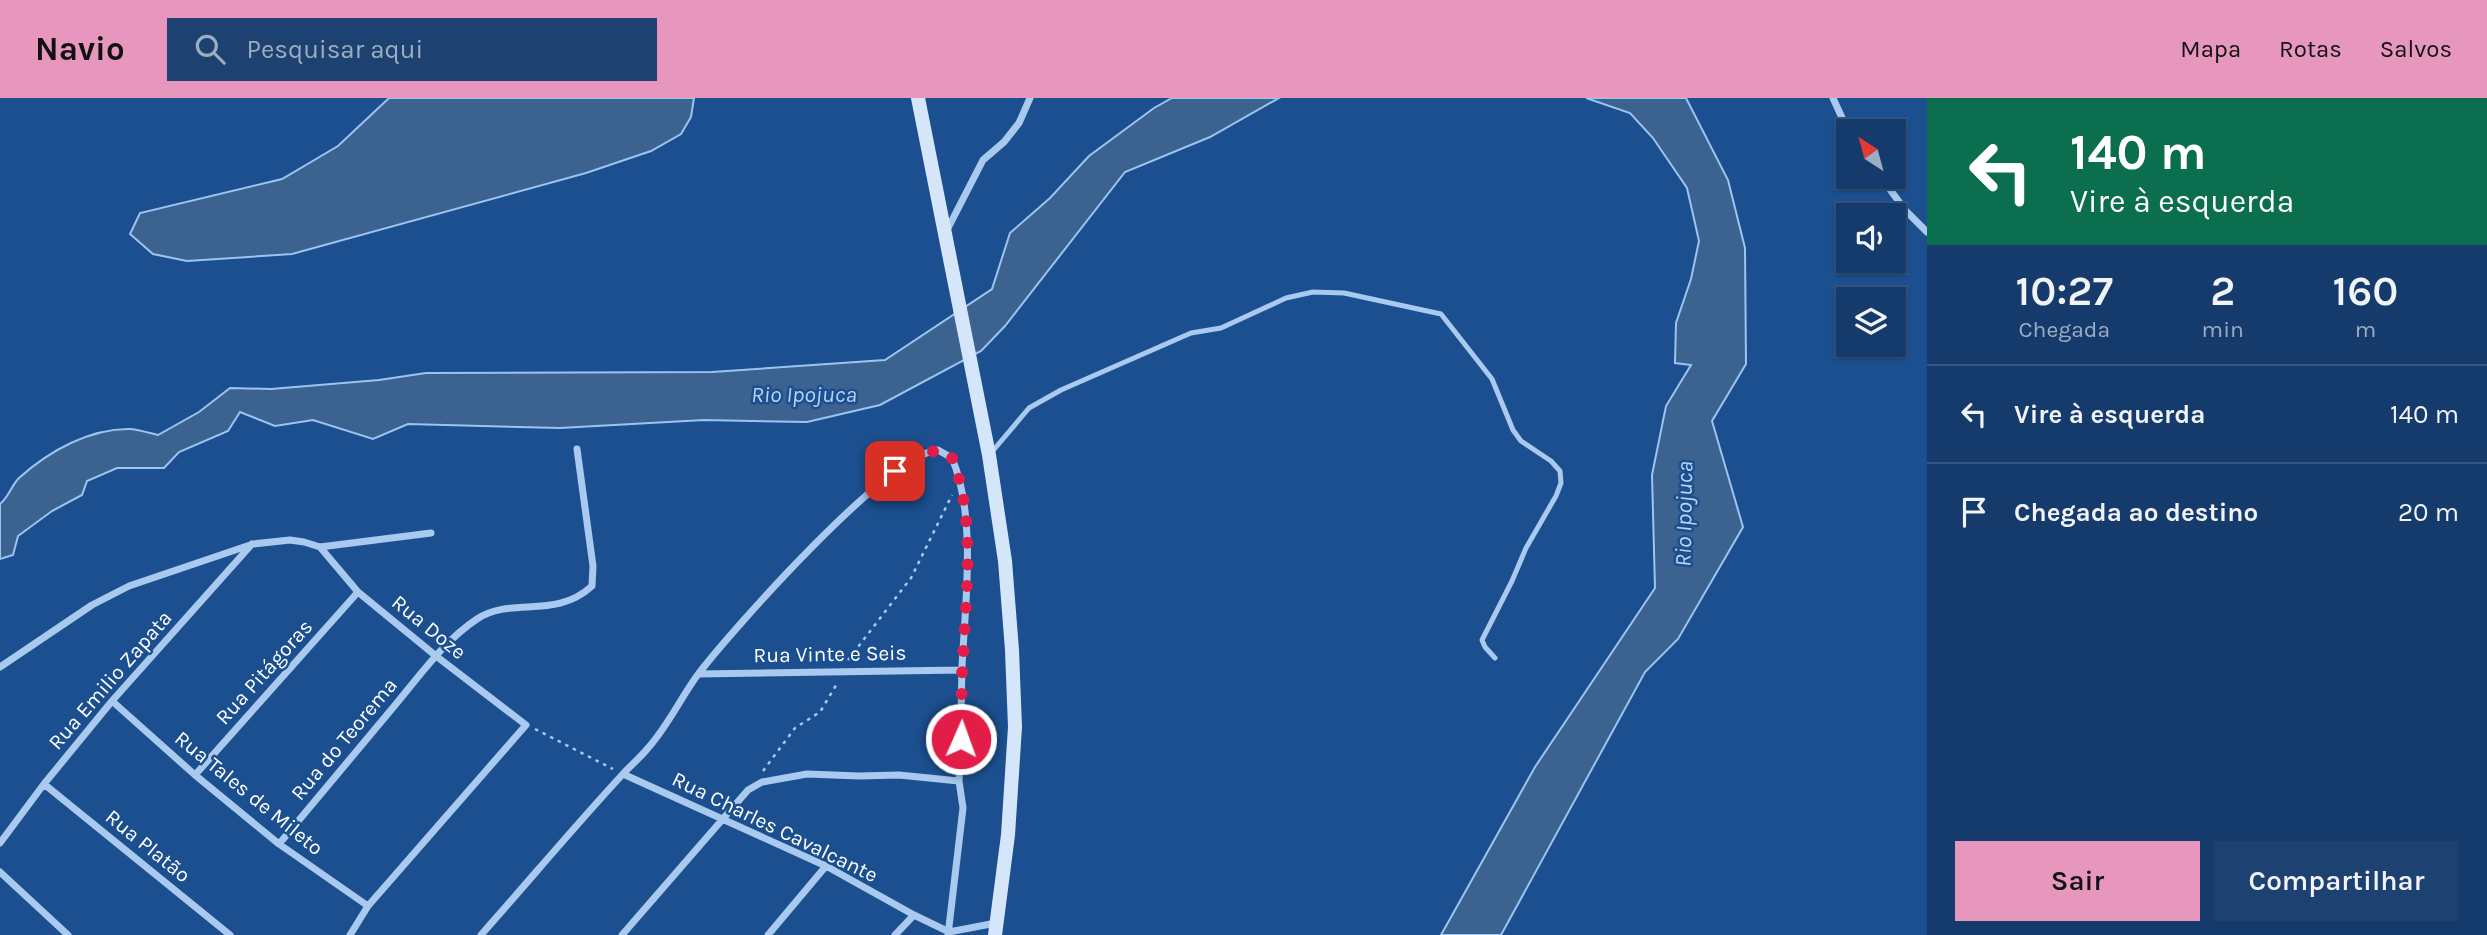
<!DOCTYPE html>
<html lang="pt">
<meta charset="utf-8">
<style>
:root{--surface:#143b6b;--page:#1d4271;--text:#f1f3f6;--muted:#9dadc1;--line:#33557e;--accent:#e797bd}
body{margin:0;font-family:Karla,sans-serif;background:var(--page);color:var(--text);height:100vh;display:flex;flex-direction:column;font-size:26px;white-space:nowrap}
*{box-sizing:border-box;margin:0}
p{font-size:23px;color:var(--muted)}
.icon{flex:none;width:38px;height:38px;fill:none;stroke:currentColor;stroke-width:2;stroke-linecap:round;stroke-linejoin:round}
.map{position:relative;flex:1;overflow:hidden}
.drawer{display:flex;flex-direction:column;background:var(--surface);width:560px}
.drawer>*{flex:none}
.top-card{background:#0b6e4f;color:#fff;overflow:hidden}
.needle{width:46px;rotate:324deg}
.fabs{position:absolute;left:1836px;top:21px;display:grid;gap:14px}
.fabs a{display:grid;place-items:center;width:70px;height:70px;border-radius:0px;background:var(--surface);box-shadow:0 2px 5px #0004,0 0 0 2px var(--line);font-size:35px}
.pin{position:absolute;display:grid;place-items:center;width:60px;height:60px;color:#fff;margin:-30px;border-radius:14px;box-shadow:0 4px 10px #0006}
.me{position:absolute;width:77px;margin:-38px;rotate:2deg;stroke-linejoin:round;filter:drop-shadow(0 0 5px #0008)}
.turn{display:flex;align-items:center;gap:24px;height:147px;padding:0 28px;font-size:32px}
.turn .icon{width:91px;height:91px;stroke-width:2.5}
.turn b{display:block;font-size:49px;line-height:60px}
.eta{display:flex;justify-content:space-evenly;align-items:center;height:119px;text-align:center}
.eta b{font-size:42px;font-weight:600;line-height:49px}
.button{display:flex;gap:14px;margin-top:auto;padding:14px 28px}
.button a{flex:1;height:80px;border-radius:0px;background:var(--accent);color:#111;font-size:28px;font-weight:600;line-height:80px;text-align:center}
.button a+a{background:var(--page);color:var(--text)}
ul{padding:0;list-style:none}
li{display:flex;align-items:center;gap:21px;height:98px;padding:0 28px;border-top:2px solid var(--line)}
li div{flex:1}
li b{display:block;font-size:26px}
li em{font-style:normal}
header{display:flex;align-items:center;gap:42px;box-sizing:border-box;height:98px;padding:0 35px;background:var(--accent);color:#111}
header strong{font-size:33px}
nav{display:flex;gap:38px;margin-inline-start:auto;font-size:24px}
.search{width:490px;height:63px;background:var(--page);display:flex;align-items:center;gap:18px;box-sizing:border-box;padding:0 24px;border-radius:0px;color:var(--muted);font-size:26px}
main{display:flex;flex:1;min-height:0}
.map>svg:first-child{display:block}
.water{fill:#3c6290;stroke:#9cc4f0;stroke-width:2}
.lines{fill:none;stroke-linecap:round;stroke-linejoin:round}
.path{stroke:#a9c9ee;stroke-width:2.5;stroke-dasharray:3.5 5;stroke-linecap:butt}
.lane{stroke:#a9c9ee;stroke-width:5}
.street{stroke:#a9c9ee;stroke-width:7}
.secondary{stroke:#d6e6fa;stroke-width:14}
.route{stroke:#e11d48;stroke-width:12;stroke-dasharray:0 21.6}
.labels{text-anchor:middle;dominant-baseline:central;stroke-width:5;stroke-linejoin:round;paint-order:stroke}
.street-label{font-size:21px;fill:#fff;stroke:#1b4f8f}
.water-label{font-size:23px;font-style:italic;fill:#b5d3f5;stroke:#1b4f8f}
</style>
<header>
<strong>Navio</strong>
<div class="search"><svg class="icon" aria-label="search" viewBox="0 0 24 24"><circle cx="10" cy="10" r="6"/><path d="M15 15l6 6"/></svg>Pesquisar aqui</div>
<nav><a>Mapa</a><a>Rotas</a><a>Salvos</a></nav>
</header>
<main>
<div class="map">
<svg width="1927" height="837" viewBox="0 0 1927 837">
<rect width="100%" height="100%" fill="#1b4f8f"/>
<path class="water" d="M389,0H694L691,19L681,36L651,53L586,75L292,156L187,163L153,156L130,136L140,115L282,81L338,48Z
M1172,0H1279L1210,39L1125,74L1005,228L981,253L880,307L807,324L704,322L560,330L408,326L373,341L313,322L275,328L240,314L228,333L179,354L164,370H117L87,383L82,397L52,413L18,438L13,457L0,461V406C9,399 11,388 19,380C49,353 90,330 131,331C140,332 149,335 158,337L199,314L230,290L271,291L379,282L426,275L712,274L885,262L992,191L1010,135L1050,100L1089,58L1154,10Z
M1586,0H1686L1728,82L1745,150L1746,266L1712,323L1743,429L1678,541L1645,574L1501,837H1441L1535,669L1655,490L1652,377L1666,308L1691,267L1675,265L1676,225L1691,181L1699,143L1687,90L1653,40L1630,15Z"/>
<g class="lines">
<path class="path" d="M848,562L911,480L952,397
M535,631L613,671
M763,673L795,630L820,614L838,584"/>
<path class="lane" d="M991,355L1029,310L1061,292L1191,235L1221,230L1286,200L1313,194L1344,195L1441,216L1492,281L1513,332L1521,343L1551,363L1560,373L1561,385L1556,398L1526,450L1512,483L1482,542L1485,549L1495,560"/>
<path class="street" d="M1833,0L1848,33
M1881,79L1905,112L1927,134
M946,134L983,62L1004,44L1019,25L1030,0
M320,449L358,494L436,558L526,627L368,808L350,837
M0,569L92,507L129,488L253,446L290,442L304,444L320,449L431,435
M699,576L962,572
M112,603L195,677L279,746L368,808
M623,676L826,768L914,817L949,834
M195,677L358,494
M44,686L230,837
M0,745L44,686L112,603L252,446
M279,746C318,699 357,653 396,606C420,577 445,542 477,521C512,498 555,522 592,488L593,468L577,351
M0,774L68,837
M949,834L996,825
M481,837C528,784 574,729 622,677C630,668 640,660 648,650C668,628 681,599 699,575C734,530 887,357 938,352L952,360C977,419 965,506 962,569C961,607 961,645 959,683L963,710L948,837
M622,837L748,692L762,684L807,676L859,678L899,677L959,683
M768,837L826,768
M895,837L914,817"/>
<path class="secondary" d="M918,0L989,357L1005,463L1012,552L1015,629L1008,737L995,837"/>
</g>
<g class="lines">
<path class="route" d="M895,373L920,357L938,352L952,360C976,418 966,497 963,559C961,586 962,614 961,641"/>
</g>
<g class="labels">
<g class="street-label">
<text transform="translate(429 529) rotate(39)">Rua Doze</text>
<text transform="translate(830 556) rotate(-1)">Rua Vinte e Seis</text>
<text transform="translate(264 574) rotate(-48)">Rua Pitágoras</text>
<text transform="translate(110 582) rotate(-49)">Rua Emilio Zapata</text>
<text transform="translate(344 641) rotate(-50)">Rua do Teorema</text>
<text transform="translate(249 695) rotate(39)">Rua Tales de Mileto</text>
<text transform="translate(775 729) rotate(26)">Rua Charles Cavalcante</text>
<text transform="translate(148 748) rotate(39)">Rua Platão</text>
</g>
<g class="water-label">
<text x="804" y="296">Rio Ipojuca</text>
<text transform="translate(1684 416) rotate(-89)">Rio Ipojuca</text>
</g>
</g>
</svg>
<div class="fabs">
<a><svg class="needle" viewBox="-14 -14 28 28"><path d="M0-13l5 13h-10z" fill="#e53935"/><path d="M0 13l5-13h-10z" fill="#9dadc1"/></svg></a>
<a><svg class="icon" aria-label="sound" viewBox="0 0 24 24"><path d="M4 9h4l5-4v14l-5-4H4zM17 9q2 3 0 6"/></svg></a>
<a><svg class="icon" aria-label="layers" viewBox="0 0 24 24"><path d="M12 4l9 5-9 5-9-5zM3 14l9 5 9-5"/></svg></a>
</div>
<div class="pin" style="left:895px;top:373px;background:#d93025"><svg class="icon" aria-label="arrive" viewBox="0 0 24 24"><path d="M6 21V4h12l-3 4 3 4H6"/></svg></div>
<svg class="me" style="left:961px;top:641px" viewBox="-20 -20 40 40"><circle r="17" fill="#e11d48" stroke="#fff" stroke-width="3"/><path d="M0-11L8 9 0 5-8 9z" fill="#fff"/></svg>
</div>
<section class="drawer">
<div class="top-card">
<div class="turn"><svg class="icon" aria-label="left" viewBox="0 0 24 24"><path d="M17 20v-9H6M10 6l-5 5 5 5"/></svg><div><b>140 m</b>Vire à esquerda</div></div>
</div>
<div class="eta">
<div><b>10:27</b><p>Chegada</p></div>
<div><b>2</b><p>min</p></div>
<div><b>160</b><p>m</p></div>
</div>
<ul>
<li><svg class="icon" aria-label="left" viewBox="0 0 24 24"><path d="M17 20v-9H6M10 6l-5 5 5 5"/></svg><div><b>Vire à esquerda</b></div><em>140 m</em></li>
<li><svg class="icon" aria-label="arrive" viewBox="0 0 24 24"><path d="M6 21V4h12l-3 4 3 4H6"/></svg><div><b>Chegada ao destino</b></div><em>20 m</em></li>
</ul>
<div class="button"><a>Sair</a><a>Compartilhar</a></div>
</section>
</main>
